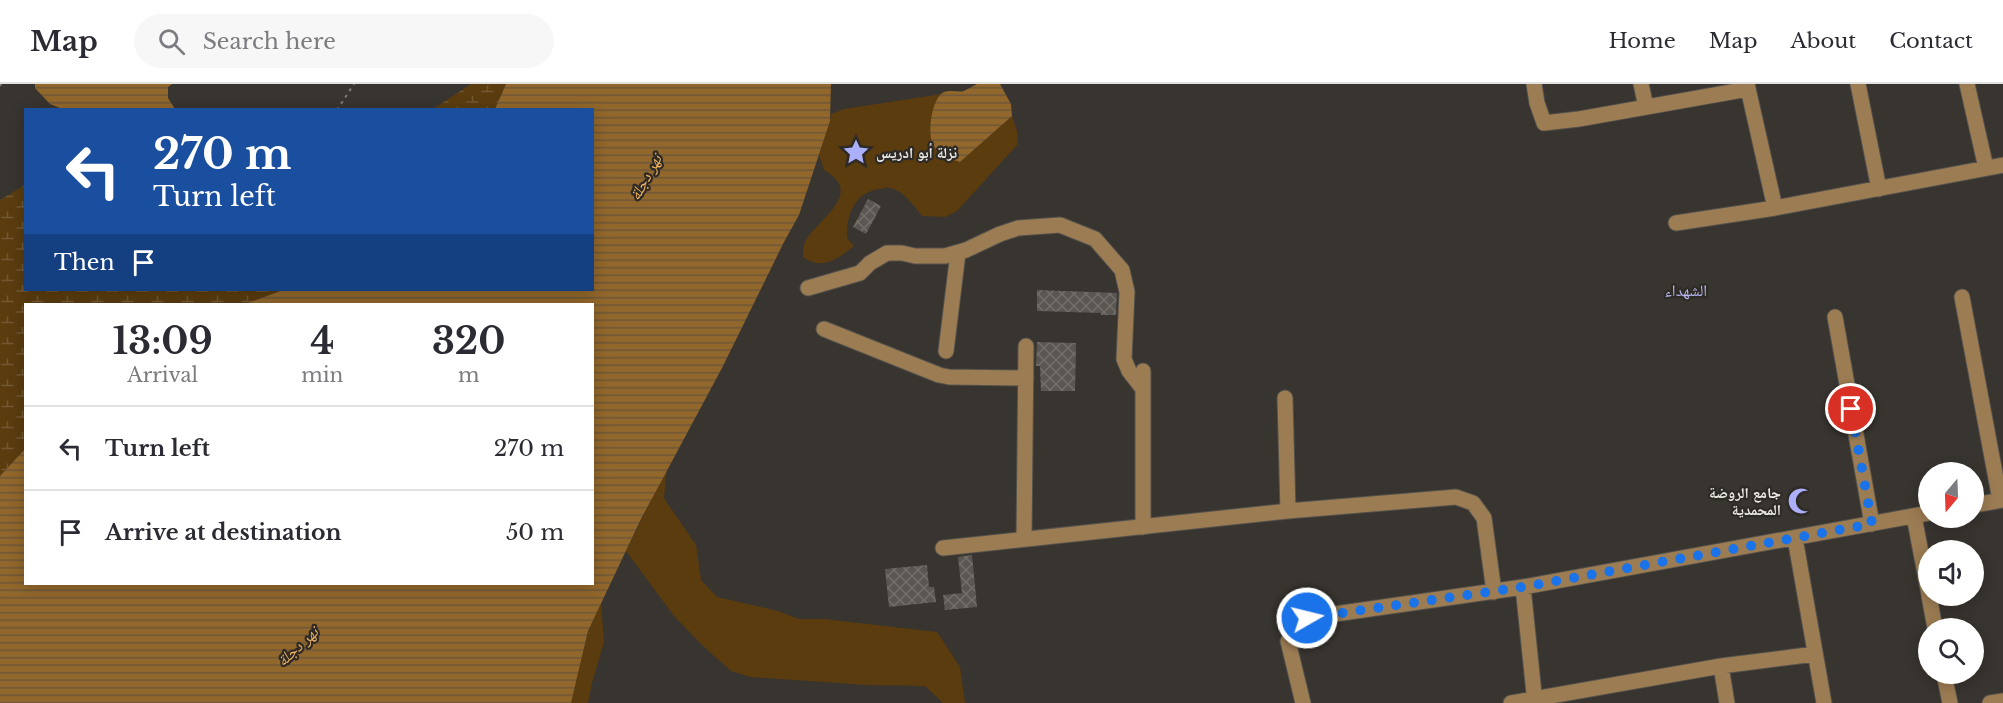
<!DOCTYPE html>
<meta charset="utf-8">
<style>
:root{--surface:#fff;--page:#f7f7f7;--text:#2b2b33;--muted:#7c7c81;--line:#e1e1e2}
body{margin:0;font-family:"Libre Baskerville","Noto Naskh Arabic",serif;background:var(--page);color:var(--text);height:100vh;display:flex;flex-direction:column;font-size:22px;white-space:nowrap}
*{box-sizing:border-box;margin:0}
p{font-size:20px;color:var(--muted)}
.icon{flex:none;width:33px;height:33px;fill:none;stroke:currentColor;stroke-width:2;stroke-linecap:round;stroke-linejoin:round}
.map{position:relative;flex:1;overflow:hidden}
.sheet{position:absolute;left:24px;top:219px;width:570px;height:282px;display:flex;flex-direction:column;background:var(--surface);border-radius:0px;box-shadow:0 3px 15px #0003}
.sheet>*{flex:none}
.banner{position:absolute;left:24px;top:24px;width:570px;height:183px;border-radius:0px;box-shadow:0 3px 15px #0003;background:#1a4fa0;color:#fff;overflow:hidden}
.needle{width:39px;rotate:199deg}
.tools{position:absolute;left:1918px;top:378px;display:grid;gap:12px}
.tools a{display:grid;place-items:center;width:66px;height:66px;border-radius:50%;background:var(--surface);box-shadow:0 3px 15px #0003;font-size:30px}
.pin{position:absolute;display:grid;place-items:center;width:51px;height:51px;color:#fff;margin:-26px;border:3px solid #fff;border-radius:50%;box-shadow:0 2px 6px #0007}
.me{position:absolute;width:66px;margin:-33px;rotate:82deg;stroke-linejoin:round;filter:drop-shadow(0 0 4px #0008)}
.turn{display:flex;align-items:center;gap:21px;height:126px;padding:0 30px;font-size:27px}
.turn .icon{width:78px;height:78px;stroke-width:2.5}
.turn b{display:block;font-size:42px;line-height:51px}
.then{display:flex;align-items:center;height:57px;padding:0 30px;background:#0003;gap:12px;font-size:22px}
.eta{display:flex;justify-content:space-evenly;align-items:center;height:102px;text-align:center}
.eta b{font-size:36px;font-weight:700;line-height:42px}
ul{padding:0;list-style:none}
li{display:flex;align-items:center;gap:18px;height:84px;padding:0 30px;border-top:2px solid var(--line)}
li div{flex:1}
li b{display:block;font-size:22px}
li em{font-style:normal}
header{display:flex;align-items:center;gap:36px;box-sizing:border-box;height:84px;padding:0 30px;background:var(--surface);border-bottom:2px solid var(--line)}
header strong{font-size:28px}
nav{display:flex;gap:33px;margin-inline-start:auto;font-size:21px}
.search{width:420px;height:54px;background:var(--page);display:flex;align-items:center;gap:15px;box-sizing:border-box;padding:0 21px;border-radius:33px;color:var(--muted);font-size:22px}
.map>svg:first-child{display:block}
.grass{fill:#5a3c0f}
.wetland{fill:url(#wetland-marsh)}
.water{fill:url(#water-rules)}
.building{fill:url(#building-cross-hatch)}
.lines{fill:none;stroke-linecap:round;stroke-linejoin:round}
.minor-casing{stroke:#54514c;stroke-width:17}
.path{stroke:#7f7c78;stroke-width:2;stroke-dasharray:3 4.5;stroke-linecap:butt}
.minor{stroke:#9c7c53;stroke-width:15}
.route{stroke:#1a73e8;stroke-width:10;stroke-dasharray:0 18}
.labels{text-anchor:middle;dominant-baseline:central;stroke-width:4.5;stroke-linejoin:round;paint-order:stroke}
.poi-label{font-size:15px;font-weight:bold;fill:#eae8e5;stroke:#2e2a25;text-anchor:start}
.water-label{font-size:16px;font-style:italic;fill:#f2b360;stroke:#2e2a25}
.neighbourhood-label{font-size:16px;fill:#b8bbf3;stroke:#2e2a25}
</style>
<header>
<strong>Map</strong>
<div class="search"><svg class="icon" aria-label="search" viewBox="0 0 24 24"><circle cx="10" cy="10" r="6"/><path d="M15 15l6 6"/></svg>Search here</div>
<nav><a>Home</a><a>Map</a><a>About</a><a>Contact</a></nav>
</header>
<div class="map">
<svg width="2003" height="619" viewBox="0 0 2003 619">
<defs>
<pattern id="wetland-marsh" width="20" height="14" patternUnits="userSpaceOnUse" patternTransform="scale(1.5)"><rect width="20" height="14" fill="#5a3c0f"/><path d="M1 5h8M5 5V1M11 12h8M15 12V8" fill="none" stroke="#725832"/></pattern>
<pattern id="water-rules" width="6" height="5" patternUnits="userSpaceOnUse" patternTransform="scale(1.5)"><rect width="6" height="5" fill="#92672b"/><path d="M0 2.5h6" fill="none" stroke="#6c5638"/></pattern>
<pattern id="building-cross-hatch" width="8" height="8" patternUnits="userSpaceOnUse" patternTransform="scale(1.5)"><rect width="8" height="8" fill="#5a5651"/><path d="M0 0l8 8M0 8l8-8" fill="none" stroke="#726e6a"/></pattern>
</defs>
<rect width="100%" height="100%" fill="#38342f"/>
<path class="grass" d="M942,10L932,32L930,47L960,78L1012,32L1017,47L1018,60L957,127L945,133L922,132C914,122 904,107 890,104C887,103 884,104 881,105C855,107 846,131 847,154L854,162C838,175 821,187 803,173C803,168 803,162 805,158C817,135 866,110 824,86L819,71L830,37L831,30L844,25Z
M667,384L664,414L696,461L701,496L717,513L778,527L799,535H824L937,548L960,583L965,619H943L925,602L866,601L750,593L731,587L703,562L674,532L626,467Z
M601,520L604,558L592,599L588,619H571L588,547Z"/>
<path class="wetland" d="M471,0H506L495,25H433Z
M25,101L26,206H283L245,220H26L25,365L0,392V116Z"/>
<path class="water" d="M35,0H172L168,3V14L175,25H62L50,20L35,4Z
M506,0H831L830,37L799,131L784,158L722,284L641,435L588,547L571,619H0V392L25,365L26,500H592V220H245L283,206H592V26L495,25Z
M977,0H1000L1011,20L1012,32L960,78C951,75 942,72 935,64C926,53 931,20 941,10C948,4 957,9 964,7C968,5 973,2 977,0Z"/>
<path class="building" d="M868,115L881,122L866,150L853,143Z
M1037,206L1117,209L1116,231H1101V229L1037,227Z
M1037,258L1076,259L1075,307H1041L1040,282H1036Z
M972,471L977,523L945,526L943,511L962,509L958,473Z
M927,481L929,503H934L936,518L889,523L885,485Z"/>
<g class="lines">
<g class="minor-casing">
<path id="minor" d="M1534,0L1537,19L1544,39L1579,35L1748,5
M1641,0L1646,23
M1747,0L1775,124
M1858,0L1879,105
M1967,0L1986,84
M1676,139L1775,124L2003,81
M808,204L860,189L870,179L887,169H902L915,172H945L966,166L1000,150L1018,144L1060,141L1095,155L1122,186L1127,208L1124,275L1129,287L1143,305
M1962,213L2000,416
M1835,233L1872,440
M824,245L939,291L949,293L1026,294
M946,267L958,169
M1285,314L1288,427
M1974,421L2003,416
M1914,432L1929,511
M1143,443V287
M1795,454L1824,619
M1024,455L1026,262
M943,464L1288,427L1456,413L1473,419L1484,434L1494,508
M1523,503L1535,619
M1929,512L1935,544
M1721,582L1727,619
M1944,590L1950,619
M1303,619L1288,557L1307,534L1523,503L1929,429
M1511,619L1721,582L1815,570
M1990,619L2003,617"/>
</g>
<path class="path" d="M0,2L1,0
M337,26L354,0"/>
<use href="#minor" class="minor"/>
</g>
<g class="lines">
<path class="route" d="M1307,534L1523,503L1872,440L1851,325"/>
</g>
<defs>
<g id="sight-bare" transform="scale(2.07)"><path d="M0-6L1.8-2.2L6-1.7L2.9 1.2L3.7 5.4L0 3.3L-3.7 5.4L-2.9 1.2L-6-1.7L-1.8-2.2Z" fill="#acaffb" stroke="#2e2a25" stroke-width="2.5" paint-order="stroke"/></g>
<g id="mosque-bare" transform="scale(2.07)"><path d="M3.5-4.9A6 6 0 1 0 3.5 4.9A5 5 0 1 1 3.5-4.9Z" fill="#acaffb" stroke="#2e2a25" stroke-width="2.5" paint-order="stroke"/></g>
</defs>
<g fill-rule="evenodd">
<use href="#sight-bare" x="856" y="68"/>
<use href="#mosque-bare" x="1801" y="417"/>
</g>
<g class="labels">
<g class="poi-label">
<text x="876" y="68">نزلة أبو ادريس</text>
<text x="1781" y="408" text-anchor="end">جامع الروضة<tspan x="1781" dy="17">المحمدية</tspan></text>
</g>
<g class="water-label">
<text transform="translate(645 93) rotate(-61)">نهر دجلة</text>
<text transform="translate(297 562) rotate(-43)">نهر دجلة</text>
</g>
<g class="neighbourhood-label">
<text x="1686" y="206">الشهداء</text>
</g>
</g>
</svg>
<div class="tools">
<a><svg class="needle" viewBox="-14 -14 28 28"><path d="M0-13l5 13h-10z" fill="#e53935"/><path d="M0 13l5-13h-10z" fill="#7c7c81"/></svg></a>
<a><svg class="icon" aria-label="sound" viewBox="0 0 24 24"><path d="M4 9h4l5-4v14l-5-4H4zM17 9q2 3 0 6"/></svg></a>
<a><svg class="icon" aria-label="search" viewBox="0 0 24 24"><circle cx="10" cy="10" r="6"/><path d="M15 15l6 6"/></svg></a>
</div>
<div class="pin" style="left:1851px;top:325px;background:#d93025"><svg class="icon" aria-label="arrive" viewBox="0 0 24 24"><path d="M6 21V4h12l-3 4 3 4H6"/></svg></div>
<svg class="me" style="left:1307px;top:534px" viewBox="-20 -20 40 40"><circle r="17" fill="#1a73e8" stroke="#fff" stroke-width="3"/><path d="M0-11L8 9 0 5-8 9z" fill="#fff"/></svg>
<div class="banner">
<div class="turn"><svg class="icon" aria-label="left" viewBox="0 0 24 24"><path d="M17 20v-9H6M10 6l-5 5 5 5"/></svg><div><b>270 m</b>Turn left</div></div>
<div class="then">Then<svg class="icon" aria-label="arrive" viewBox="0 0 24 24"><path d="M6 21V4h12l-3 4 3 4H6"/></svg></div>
</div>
<section class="sheet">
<div class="eta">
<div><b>13:09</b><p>Arrival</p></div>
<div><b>4</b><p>min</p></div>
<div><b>320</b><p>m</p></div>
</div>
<ul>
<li><svg class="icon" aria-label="left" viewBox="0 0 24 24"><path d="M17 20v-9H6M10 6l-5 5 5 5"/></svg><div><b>Turn left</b></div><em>270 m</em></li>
<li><svg class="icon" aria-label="arrive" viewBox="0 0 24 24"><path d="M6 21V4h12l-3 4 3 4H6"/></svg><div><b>Arrive at destination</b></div><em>50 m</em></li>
</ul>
</section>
</div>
